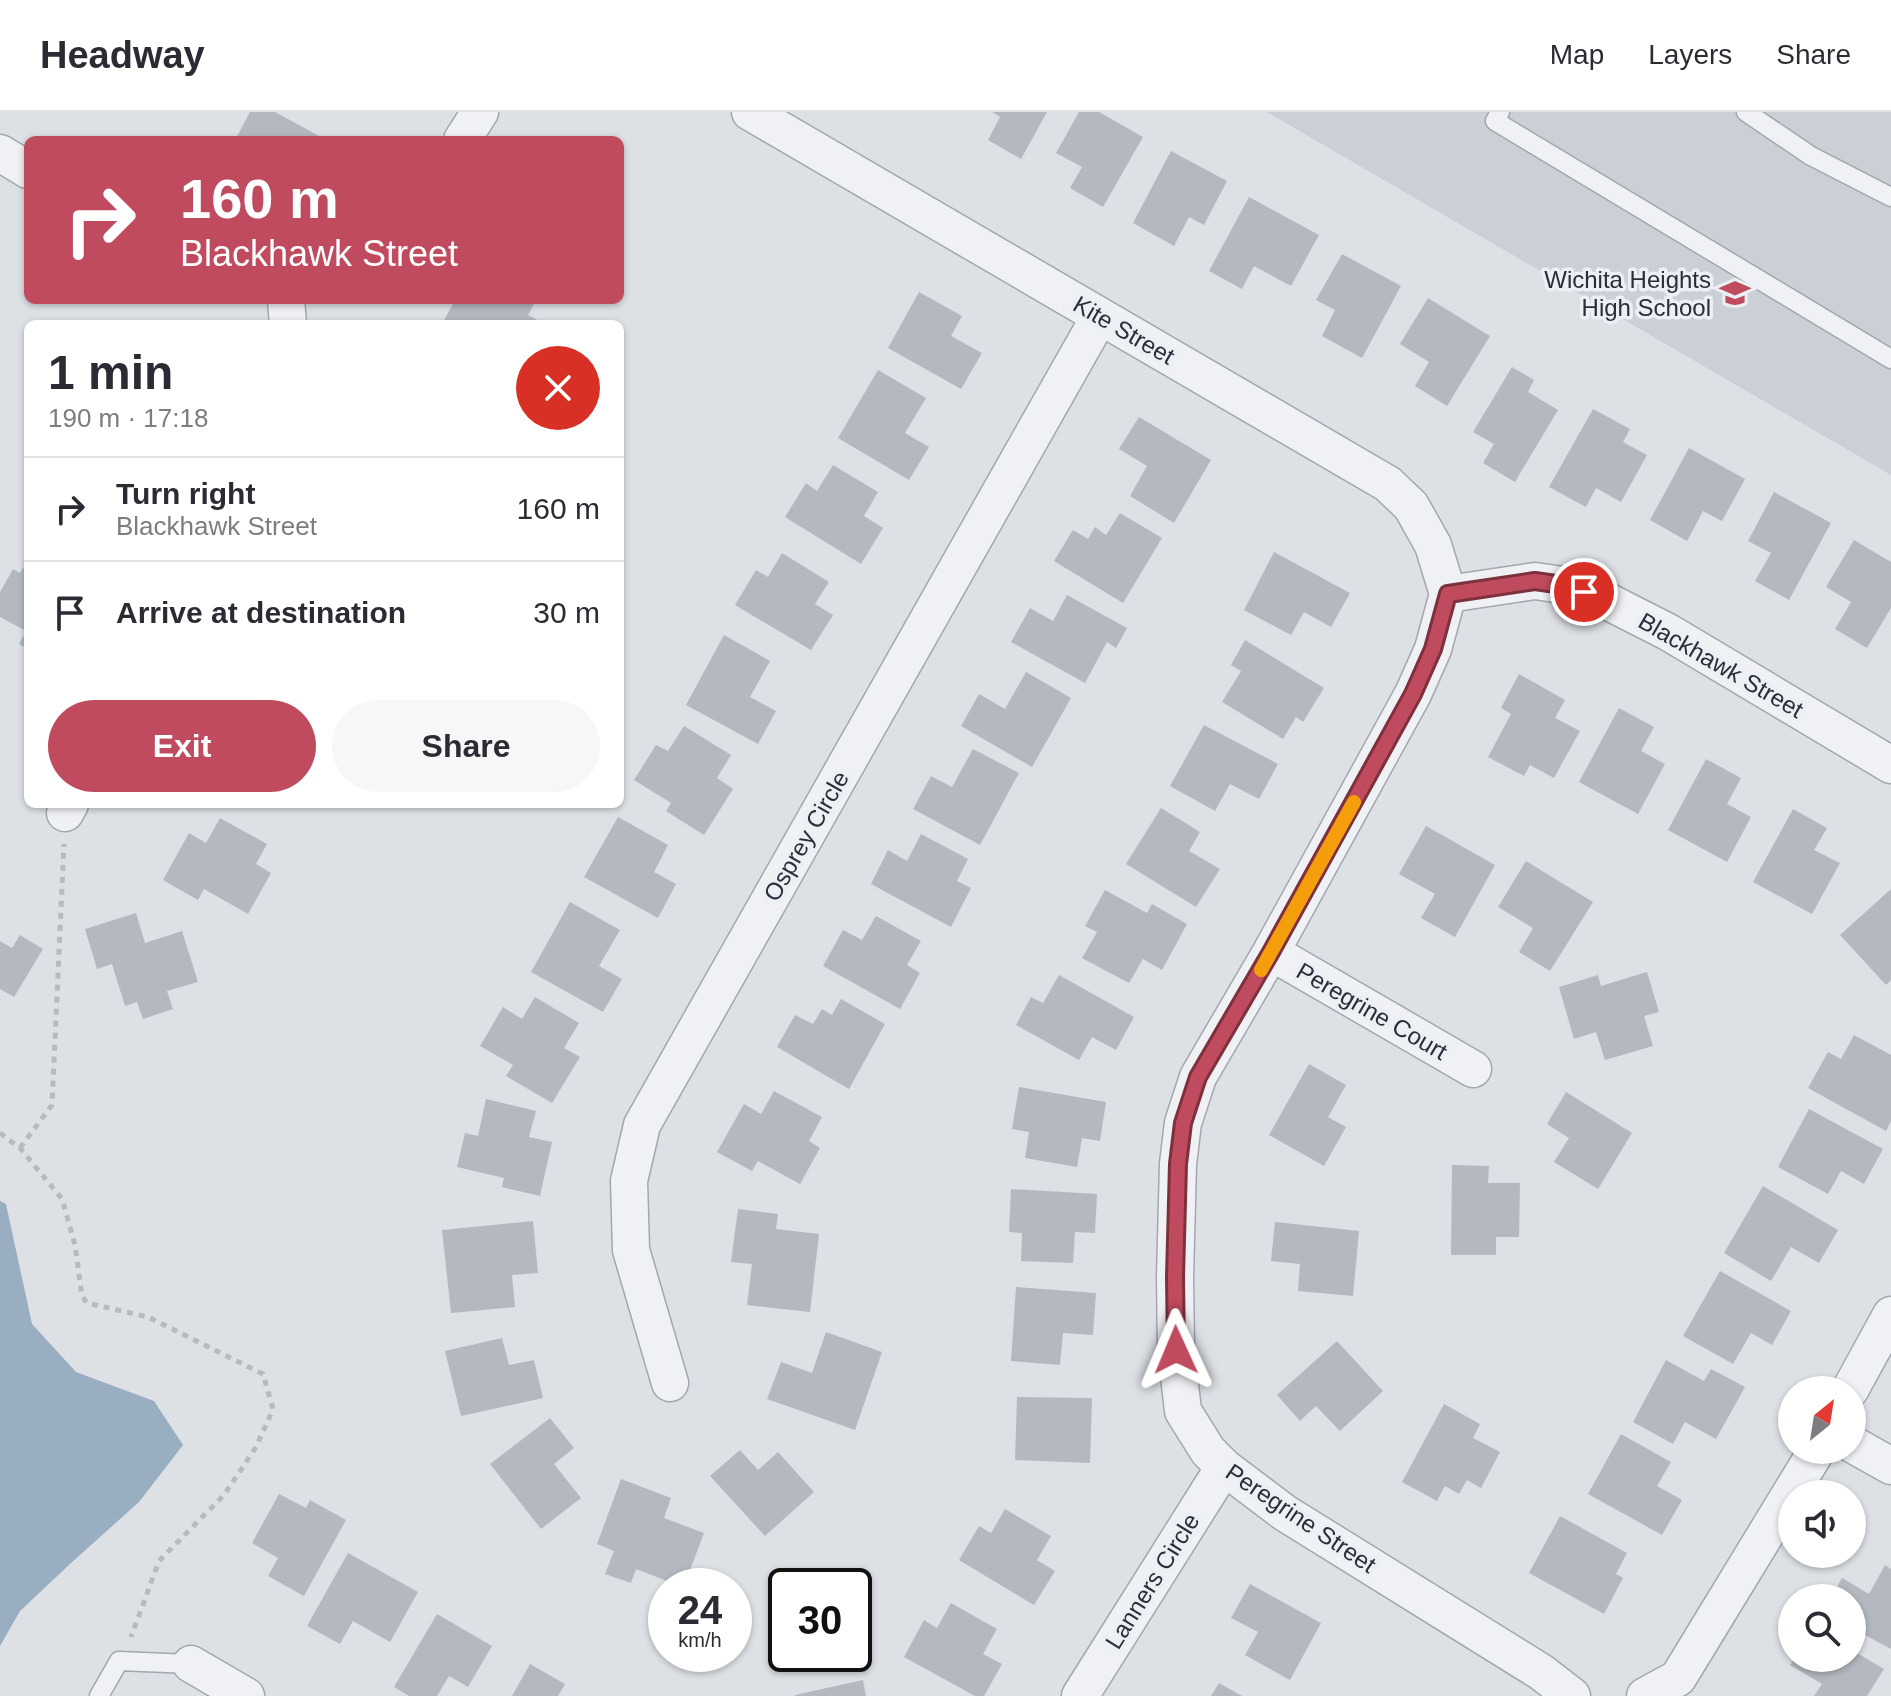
<!DOCTYPE html>
<meta charset="utf-8">
<style>
:root{--surface:#fff;--page:#f7f7f7;--text:#2b2b33;--muted:#7c7c81;--line:#e1e1e2;--accent:#c14b5e}
body{margin:0;font-family:Arial,sans-serif;background:var(--page);color:var(--text);height:100vh;display:flex;flex-direction:column;font-size:30px;white-space:nowrap}
*{box-sizing:border-box;margin:0}
p{font-size:26px;color:var(--muted)}
.icon{flex:none;width:44px;height:44px;fill:none;stroke:currentColor;stroke-width:2;stroke-linecap:round;stroke-linejoin:round}
.map{position:relative;flex:1;overflow:hidden}
.panel{position:absolute;left:24px;top:208px;width:600px;height:488px;display:flex;flex-direction:column;background:var(--surface);border-radius:12px;box-shadow:0 2px 6px #0004}
.panel>*{flex:none}
.banner{position:absolute;left:24px;top:24px;width:600px;height:168px;border-radius:12px;box-shadow:0 2px 6px #0004;background:#c14b5e;color:#fff;overflow:hidden}
.needle{width:52px;rotate:30deg}
.fabs{position:absolute;left:1778px;top:1264px;display:grid;gap:16px}
.fabs a{display:grid;place-items:center;width:88px;height:88px;border-radius:50%;background:var(--surface);box-shadow:0 2px 6px #0004;font-size:40px}
.speed{position:absolute;left:648px;top:1456px;display:flex;gap:16px;font-size:40px;font-weight:700;text-align:center}
.speed>*{display:grid;place-content:center;width:104px;height:104px;border-radius:50%;background:var(--surface);box-shadow:0 2px 6px #0004;line-height:1}
.speed small{font-size:20px;font-weight:400}
.speed .limit{border:4px solid #111;border-radius:12px;background:#fff;color:#111}
.pin{position:absolute;display:grid;place-items:center;width:68px;height:68px;color:#fff;margin:-34px;border:4px solid #fff;border-radius:50%;box-shadow:0 2px 8px #0007}
.me{position:absolute;width:88px;margin:-44px;rotate:359deg;stroke-linejoin:round;filter:drop-shadow(0 0 6px #0008)}
.turn{display:flex;align-items:center;gap:28px;height:168px;padding:0 24px;font-size:36px}
.turn .icon{width:104px;height:104px;stroke-width:2.5}
.turn b{display:block;font-size:56px;line-height:68px}
.round{display:grid;place-items:center;flex:none;width:84px;height:84px;border-radius:42px;background:var(--page)}
.summary{display:flex;align-items:center;justify-content:space-between;height:136px;padding:0 24px}
h1{font-size:48px;font-weight:700;line-height:60px}
.primary-button{display:flex;gap:16px;margin-top:auto;padding:16px 24px}
.primary-button a{flex:1;height:92px;border-radius:48px;background:var(--accent);color:#fff;font-size:32px;font-weight:700;line-height:92px;text-align:center}
.primary-button a+a{background:var(--page);color:var(--text)}
ul{padding:0;list-style:none}
li{display:flex;align-items:center;gap:24px;height:104px;padding:0 24px;border-top:2px solid var(--line)}
li div{flex:1}
li b{display:block;font-size:30px}
li em{font-style:normal}
header{display:flex;align-items:center;gap:48px;box-sizing:border-box;height:112px;padding:0 40px;background:var(--surface);border-bottom:2px solid var(--line)}
header strong{font-size:38px}
nav{display:flex;gap:44px;margin-inline-start:auto;font-size:28px}
.map>svg:first-child{display:block}
.built{fill:#cbcfd6}
.water{fill:#9aaec2}
.building{fill:#b4b9c1}
.lines{fill:none;stroke-linecap:round;stroke-linejoin:round}
.service-casing{stroke:#a3a7ae;stroke-width:21}
.minor-casing{stroke:#a3a7ae;stroke-width:39}
.path{stroke:#b7bbc0;stroke-width:5;stroke-dasharray:6 6;stroke-linecap:butt}
.service{stroke:#eff1f4;stroke-width:18}
.minor{stroke:#eff1f4;stroke-width:36}
.route-casing{stroke:#7d313d;stroke-width:20}
.route{stroke:#c14b5e;stroke-width:14}
.slow{stroke:#f59e0b;stroke-width:14}
.labels{text-anchor:middle;dominant-baseline:central;stroke-width:7;stroke-linejoin:round;paint-order:stroke}
.poi-label{font-size:24px;fill:#282f3a;stroke:#eceff3;text-anchor:end}
.street-label{font-size:24px;fill:#282f3a;stroke:#eceff3}
</style>
<header>
<strong>Headway</strong>
<nav><a>Map</a><a>Layers</a><a>Share</a></nav>
</header>
<div class="map">
<svg width="1891" height="1584" viewBox="0 0 1891 1584">
<rect width="100%" height="100%" fill="#dde0e5"/>
<path class="built" d="M1267,0H1891V363Z"/>
<path class="water" d="M0,1089L6,1092L32,1212L76,1260L154,1289L183,1333L139,1390L71,1451L20,1499L0,1534Z"/>
<path class="building" d="M250,0H275L321,25L319,28H235Z
M992,0H1047L1021,47L988,28L1000,5Z
M1079,0H1099L1143,25L1103,95L1070,76L1082,55L1056,41Z
M1171,39L1227,69L1204,113L1189,105L1174,134L1133,111Z
M1249,85L1319,123L1291,174L1254,154L1242,177L1209,159Z
M1342,142L1401,174L1362,246L1322,224L1335,198L1316,188Z
M919,180L962,204L951,224L982,241L961,277L888,236Z
M1428,186L1490,224L1447,294L1415,274L1429,250L1400,232Z
M455,188H536L528,203L545,212H442Z
M1512,255L1534,268L1528,280L1558,298L1515,370L1483,351L1494,332L1473,320Z
M878,258L926,286L905,321L929,335L909,368L838,326Z
M1593,297L1630,317L1623,330L1647,343L1621,390L1596,376L1586,395L1549,375Z
M1139,305L1211,348L1174,411L1130,384L1147,354L1119,337Z
M1689,336L1745,367L1722,409L1703,399L1687,429L1650,408Z
M833,353L878,380L864,404L883,416L861,452L785,405L806,371L817,379Z
M1774,380L1831,411L1789,488L1755,469L1771,441L1748,429Z
M1120,401L1162,426L1123,491L1054,449L1073,418L1088,427L1095,415L1106,423Z
M1854,428L1891,450V496L1867,536L1835,517L1851,490L1826,475Z
M1274,440L1350,481L1331,515L1304,500L1291,523L1244,498Z
M782,441L829,470L815,492L833,503L811,538L735,493L756,458L768,465Z
M28,448V537L19,532L26,519L0,505V480L13,457L20,461Z
M1067,483L1127,516L1116,536L1107,530L1085,571L1011,530L1030,496L1053,509Z
M724,523L770,549L750,585L776,599L758,632L686,593Z
M1245,528L1324,576L1303,610L1296,605L1283,627L1222,590L1241,559L1231,553Z
M1026,560L1071,586L1032,655L961,614L979,582L1005,597Z
M1519,562L1565,588L1555,606L1580,619L1554,666L1530,653L1524,664L1488,645L1511,602L1501,596Z
M1619,596L1654,615L1641,639L1665,652L1638,702L1579,670Z
M1204,613L1278,652L1259,687L1230,672L1215,699L1170,674Z
M684,614L731,643L717,666L733,677L704,723L666,699L671,691L634,668L656,633L668,639Z
M973,637L1019,661L980,733L913,697L931,664L952,675Z
M1706,647L1741,666L1727,692L1751,705L1727,750L1668,718Z
M1161,696L1200,720L1189,739L1220,757L1196,795L1126,752Z
M1793,697L1827,716L1814,738L1840,751L1812,802L1753,770Z
M618,705L668,733L654,760L676,772L658,806L584,765Z
M220,706L267,732L256,752L271,761L248,802L204,777L198,788L163,768L189,721L206,731Z
M1426,714L1495,753L1455,825L1421,806L1435,782L1399,762Z
M921,722L968,747L957,769L971,776L951,815L871,772L888,738L907,749Z
M1526,749L1593,790L1550,859L1519,840L1533,816L1498,795Z
M1891,777V868L1886,873L1840,823Z
M1105,778L1147,801L1152,792L1187,812L1162,858L1143,847L1129,871L1082,846L1097,820L1085,814Z
M570,790L620,818L599,854L622,867L603,900L531,860Z
M136,801L145,831L182,819L198,870L167,879L173,897L143,907L137,890L125,894L112,852L97,857L85,817Z
M876,804L921,829L907,853L920,861L900,897L823,854L843,818L862,828Z
M20,823L43,837L14,885L0,877V829L12,836Z
M1647,860L1659,900L1644,904L1653,934L1605,948L1596,920L1574,927L1559,875L1598,863L1601,874Z
M1059,863L1134,905L1116,938L1092,925L1079,948L1016,913L1031,885L1043,891Z
M535,885L579,911L564,936L580,945L552,991L506,964L513,953L480,934L503,895L522,907Z
M841,887L885,912L849,977L777,935L795,903L813,912L822,897L832,903Z
M1854,923L1891,943V1009L1886,1019L1808,976L1828,940L1841,947Z
M1309,952L1346,973L1328,1005L1346,1015L1324,1054L1269,1023Z
M1019,975L1106,990L1100,1029L1082,1026L1077,1055L1025,1046L1029,1020L1012,1017Z
M774,979L822,1005L809,1029L820,1036L800,1072L758,1049L752,1059L717,1040L744,992L761,1002Z
M1566,980L1632,1021L1598,1077L1554,1050L1569,1026L1547,1012Z
M486,987L536,999L529,1025L552,1030L540,1084L502,1075L504,1066L457,1055L465,1021L478,1024Z
M1809,997L1883,1037L1864,1072L1841,1059L1828,1082L1778,1055Z
M1452,1053L1489,1054L1488,1071H1520L1519,1125H1496V1143H1451Z
M1763,1074L1838,1118L1819,1151L1791,1135L1771,1169L1724,1141Z
M1011,1077L1097,1082L1095,1121L1075,1120L1073,1151L1021,1149L1022,1121L1009,1120Z
M738,1097L778,1102L776,1117L819,1122L810,1200L747,1193L752,1152L731,1150Z
M533,1109L538,1161L512,1163L515,1195L451,1201L442,1118Z
M1275,1110L1359,1119L1353,1184L1298,1179L1300,1152L1271,1149Z
M1720,1159L1791,1199L1772,1233L1751,1221L1733,1252L1683,1224Z
M1016,1175L1096,1181L1093,1223L1063,1221L1060,1253L1011,1249Z
M826,1220L882,1240L855,1318L767,1287L781,1250L812,1261Z
M502,1226L509,1253L534,1248L543,1286L461,1304L445,1239Z
M1337,1229L1383,1279L1340,1319L1316,1294L1300,1309L1277,1283Z
M1666,1248L1704,1269L1711,1257L1745,1275L1716,1327L1685,1310L1673,1332L1633,1310Z
M1017,1285L1092,1286L1090,1351L1015,1348Z
M1444,1292L1480,1312L1473,1326L1500,1340L1481,1376L1467,1368L1459,1382L1445,1374L1437,1389L1402,1370Z
M550,1306L574,1336L554,1352L581,1386L541,1417L490,1352Z
M1621,1322L1671,1350L1657,1374L1682,1388L1662,1423L1588,1382Z
M740,1338L758,1358L778,1340L814,1380L765,1424L710,1364Z
M621,1367L671,1386L664,1406L704,1421L684,1474H680L636,1457L631,1471L605,1462L614,1439L597,1432Z
M279,1382L306,1396L310,1388L346,1408L304,1484L268,1464L278,1446L252,1431Z
M1005,1397L1051,1424L1037,1448L1055,1459L1034,1493L959,1448L979,1414L991,1421Z
M1560,1404L1627,1441L1616,1462L1623,1466L1604,1502L1529,1461Z
M348,1441L418,1480L390,1530L353,1509L340,1532L307,1514Z
M1885,1453L1891,1457V1537L1852,1516V1486H1831L1842,1466L1869,1482Z
M1250,1472L1321,1511L1290,1568L1245,1543L1258,1520L1231,1506Z
M951,1491L997,1517L983,1542L1002,1552L984,1584H975L904,1545L924,1508L937,1516Z
M437,1502L492,1534L468,1575L449,1564L437,1584H409L394,1575Z
M1852,1538L1884,1557L1867,1584H1814L1822,1572L1790,1553L1795,1546H1852Z
M530,1552L565,1572L558,1584H512Z
M863,1568L866,1584H795V1583Z
M1219,1571L1242,1584H1211Z"/>
<g class="lines">
<g class="service-casing">
<path id="service" d="M1500,0L1495,9L1891,247
M1746,0L1811,44L1891,85
M99,1584L119,1549L191,1552"/>
</g>
<g class="minor-casing">
<path id="minor" d="M750,0L1388,372L1411,394L1433,433L1448,482
M462,28L480,0
M0,41L28,58
M286,188L288,212
M1448,482L1433,537L1413,582L1271,840L1198,965L1183,1011L1178,1052L1175,1165L1176,1238L1183,1299L1208,1339L1224,1355L1285,1401L1541,1560L1572,1584
M1448,482L1535,469L1563,473L1605,488L1668,520L1891,653
M65,701L70,692
M1271,840L1473,957
M670,1271L631,1138L629,1069L642,1013L1100,204
M1850,1278L1891,1203
M1852,1332L1891,1354
M191,1552L246,1584
M1080,1584L1224,1355
M1645,1584L1678,1566L1817,1338"/>
</g>
<path class="path" d="M0,1021L20,1036L62,1087L75,1133L82,1184L87,1191L148,1205L263,1262L273,1297L256,1335L224,1383L159,1449L131,1525
M20,1036L52,993L64,732"/>
<use href="#service" class="service"/>
<use href="#minor" class="minor"/>
</g>
<g class="lines">
<g class="route-casing">
<path id="route" d="M1176,1238L1175,1165L1178,1052L1183,1011L1198,965L1271,840L1413,582L1433,537L1448,482L1535,469L1563,473L1584,480"/>
</g>
<use href="#route" class="route"/>
<path class="slow" d="M1261,858L1354,690"/>
</g>
<defs>
<g id="school-bare" transform="scale(2.4)"><path d="M0-5L7-2L0 1L-7-2ZM-4 1L0 2.5L4 1V4Q0 6-4 4Z" fill="#c14b5e" stroke="#eceff3" stroke-width="2.5" paint-order="stroke"/></g>
</defs>
<g fill-rule="evenodd">
<use href="#school-bare" x="1735" y="181"/>
</g>
<g class="labels">
<g class="poi-label">
<text x="1711" y="167">Wichita Heights<tspan x="1711" dy="28">High School</tspan></text>
</g>
<g class="street-label">
<text transform="translate(1124 218) rotate(30)">Kite Street</text>
<text transform="translate(1721 553) rotate(30)">Blackhawk Street</text>
<text transform="translate(806 724) rotate(-60)">Osprey Circle</text>
<text transform="translate(1372 899) rotate(30)">Peregrine Court</text>
<text transform="translate(1301 1406) rotate(34)">Peregrine Street</text>
<text transform="translate(1152 1469) rotate(-58)">Lanners Circle</text>
</g>
</g>
</svg>
<div class="fabs">
<a><svg class="needle" viewBox="-14 -14 28 28"><path d="M0-13l5 13h-10z" fill="#e53935"/><path d="M0 13l5-13h-10z" fill="#7c7c81"/></svg></a>
<a><svg class="icon" aria-label="sound" viewBox="0 0 24 24"><path d="M4 9h4l5-4v14l-5-4H4zM17 9q2 3 0 6"/></svg></a>
<a><svg class="icon" aria-label="search" viewBox="0 0 24 24"><circle cx="10" cy="10" r="6"/><path d="M15 15l6 6"/></svg></a>
</div>
<div class="speed"><div>24<small>km/h</small></div><div class="limit">30</div></div>
<div class="pin" style="left:1584px;top:480px;background:#d93025"><svg class="icon" aria-label="arrive" viewBox="0 0 24 24"><path d="M6 21V4h12l-3 4 3 4H6"/></svg></div>
<svg class="me" style="left:1176px;top:1238px" viewBox="-20 -20 40 40"><path d="M0-17L14 15 0 8-14 15z" fill="#c14b5e" stroke="#fff" stroke-width="4"/></svg>
<div class="banner">
<div class="turn"><svg class="icon" aria-label="right" viewBox="0 0 24 24"><path d="M7 20v-9h11M14 6l5 5-5 5"/></svg><div><b>160 m</b>Blackhawk Street</div></div>
</div>
<section class="panel">
<div class="summary"><div><h1>1 min</h1><p>190 m · 17:18</p></div><a class="round" style="background:#d93025;color:#fff"><svg class="icon" aria-label="close" viewBox="0 0 24 24"><path d="M6 6l12 12M18 6L6 18"/></svg></a></div>
<ul>
<li><svg class="icon" aria-label="right" viewBox="0 0 24 24"><path d="M7 20v-9h11M14 6l5 5-5 5"/></svg><div><b>Turn right</b><p>Blackhawk Street</p></div><em>160 m</em></li>
<li><svg class="icon" aria-label="arrive" viewBox="0 0 24 24"><path d="M6 21V4h12l-3 4 3 4H6"/></svg><div><b>Arrive at destination</b></div><em>30 m</em></li>
</ul>
<div class="primary-button"><a>Exit</a><a>Share</a></div>
</section>
</div>
